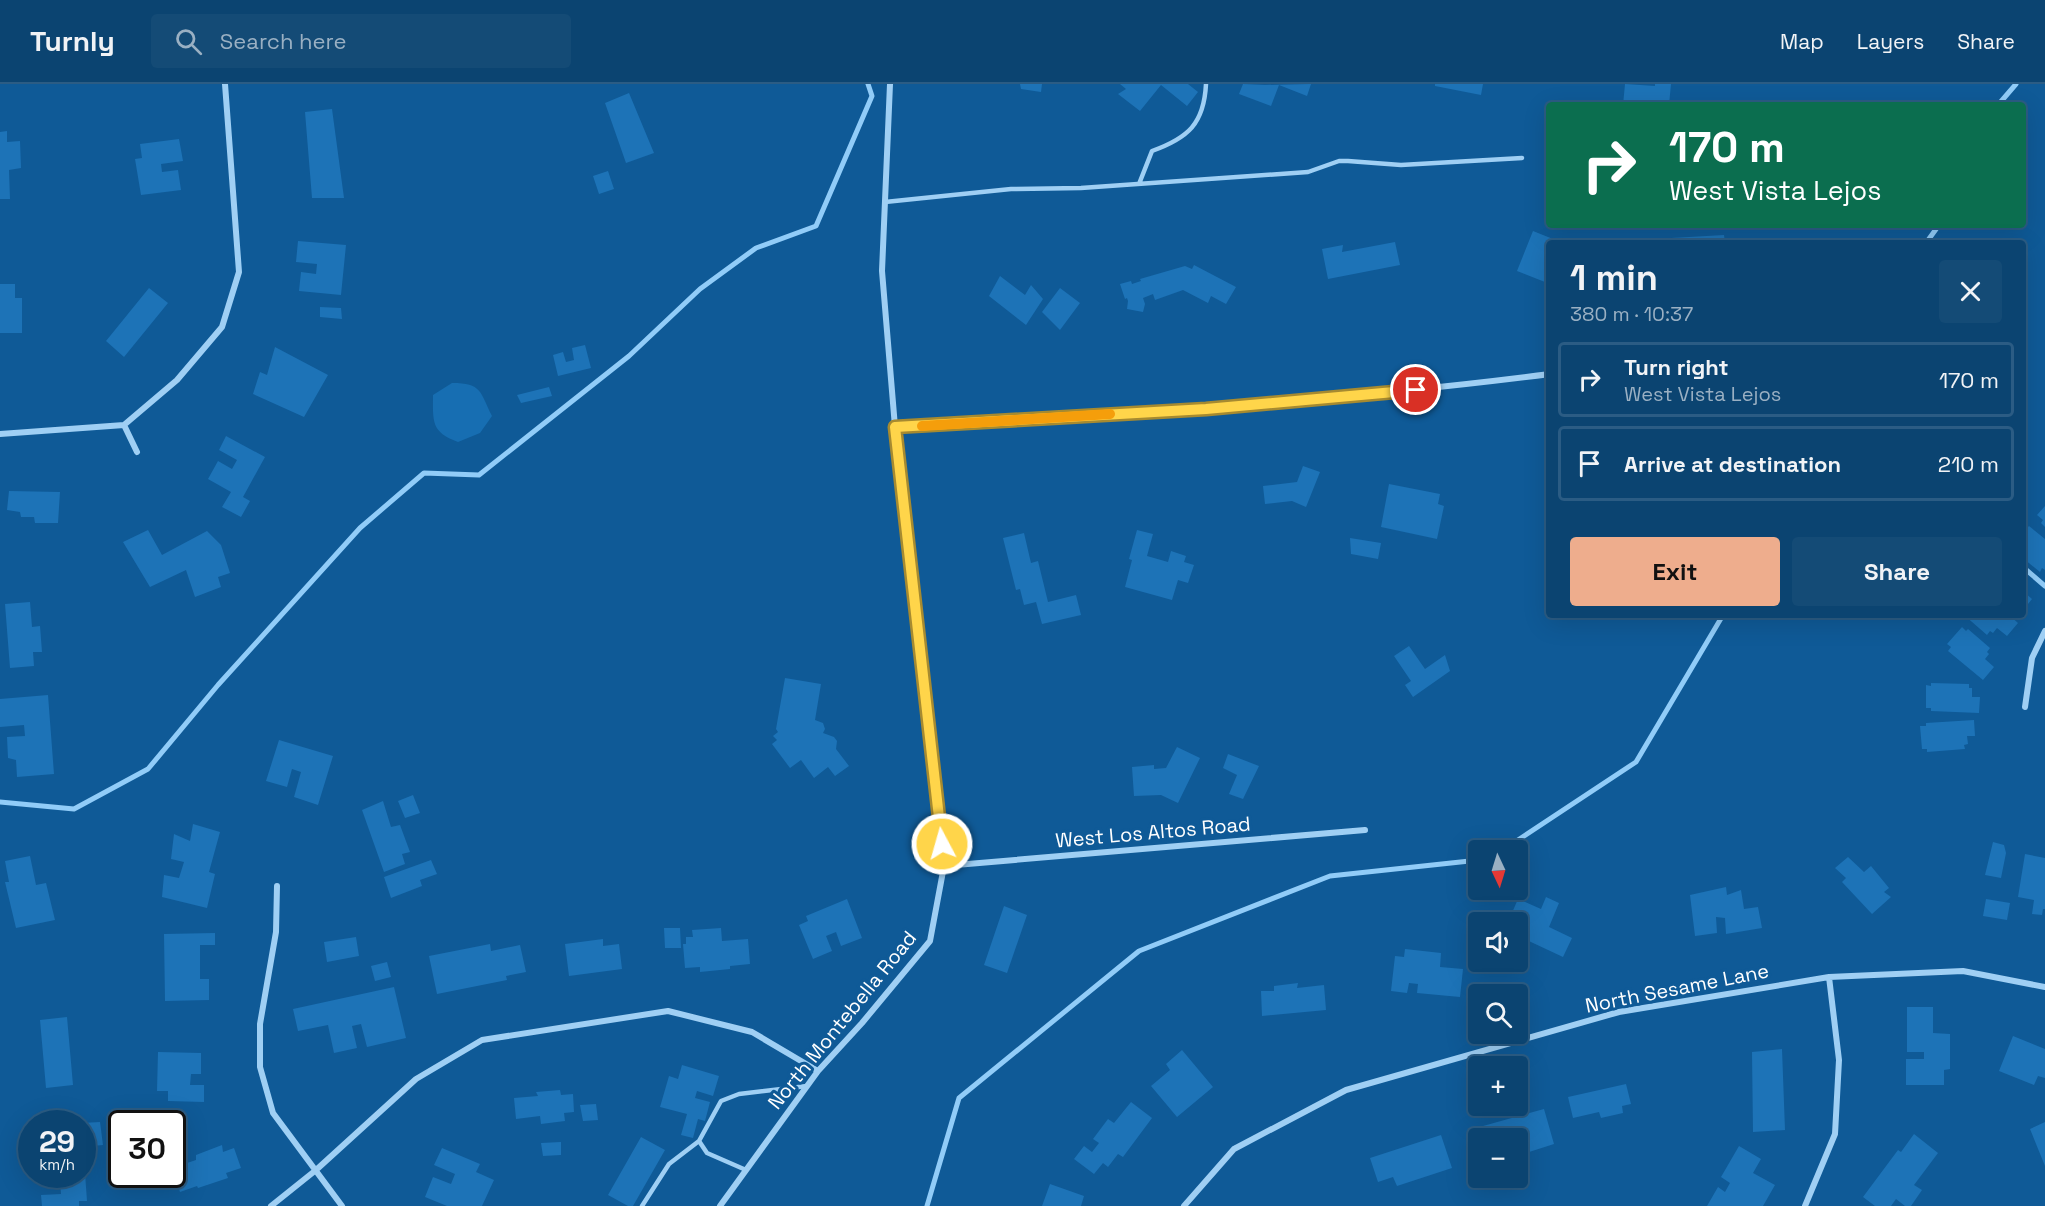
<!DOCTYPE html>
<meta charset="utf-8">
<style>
:root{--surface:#0b4471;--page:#144b76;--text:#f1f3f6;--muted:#9ab0c3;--line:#2b5c84;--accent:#eead8d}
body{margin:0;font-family:"Space Grotesk",sans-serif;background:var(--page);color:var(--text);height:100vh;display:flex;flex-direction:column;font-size:22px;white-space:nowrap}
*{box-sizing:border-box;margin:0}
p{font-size:20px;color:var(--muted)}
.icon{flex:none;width:33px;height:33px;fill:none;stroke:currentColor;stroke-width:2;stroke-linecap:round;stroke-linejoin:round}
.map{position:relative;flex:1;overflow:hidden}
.drawer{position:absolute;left:1546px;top:156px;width:480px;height:378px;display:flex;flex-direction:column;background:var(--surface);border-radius:6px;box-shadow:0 6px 24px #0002,0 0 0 2px var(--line)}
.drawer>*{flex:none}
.hud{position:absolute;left:1546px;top:18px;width:480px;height:126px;border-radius:6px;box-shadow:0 6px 24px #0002,0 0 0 2px var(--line);background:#0b6e4f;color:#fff;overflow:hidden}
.needle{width:39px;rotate:176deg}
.tools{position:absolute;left:1468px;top:756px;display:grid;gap:12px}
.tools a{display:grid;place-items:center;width:60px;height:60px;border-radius:6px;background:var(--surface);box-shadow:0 6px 24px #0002,0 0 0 2px var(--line);font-size:30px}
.speed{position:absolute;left:18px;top:1026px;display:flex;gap:12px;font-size:30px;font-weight:700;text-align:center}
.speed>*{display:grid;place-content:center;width:78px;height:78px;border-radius:50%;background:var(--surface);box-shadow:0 6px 24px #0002,0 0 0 2px var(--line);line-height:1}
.speed small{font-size:15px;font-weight:400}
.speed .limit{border:3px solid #111;border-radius:9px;background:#fff;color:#111}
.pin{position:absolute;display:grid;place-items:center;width:51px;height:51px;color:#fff;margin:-26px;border:3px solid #fff;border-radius:50%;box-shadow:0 2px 6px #0007}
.me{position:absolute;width:66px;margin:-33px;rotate:354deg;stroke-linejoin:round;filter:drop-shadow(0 0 4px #0008)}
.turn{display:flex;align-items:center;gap:21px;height:126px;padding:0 24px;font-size:27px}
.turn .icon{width:78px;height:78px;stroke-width:2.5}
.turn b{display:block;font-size:42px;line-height:51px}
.round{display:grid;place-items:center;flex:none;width:63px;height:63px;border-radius:6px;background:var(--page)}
.head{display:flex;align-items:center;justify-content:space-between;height:102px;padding:0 24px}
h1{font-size:36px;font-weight:800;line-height:45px}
.button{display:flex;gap:12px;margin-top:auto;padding:12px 24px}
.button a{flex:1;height:69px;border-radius:6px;background:var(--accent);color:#111;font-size:24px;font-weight:800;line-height:69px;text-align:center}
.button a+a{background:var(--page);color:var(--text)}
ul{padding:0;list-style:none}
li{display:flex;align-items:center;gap:18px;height:75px;margin:0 12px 9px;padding:0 12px;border:3px solid var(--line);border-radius:6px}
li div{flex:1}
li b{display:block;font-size:22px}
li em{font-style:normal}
header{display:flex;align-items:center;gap:36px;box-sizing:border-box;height:84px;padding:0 30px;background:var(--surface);border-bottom:2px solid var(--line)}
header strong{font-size:28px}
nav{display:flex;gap:33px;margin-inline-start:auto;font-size:21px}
.search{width:420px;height:54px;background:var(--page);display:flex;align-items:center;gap:15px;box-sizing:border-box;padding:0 21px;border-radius:6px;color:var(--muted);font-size:22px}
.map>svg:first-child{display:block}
.green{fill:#176eb2}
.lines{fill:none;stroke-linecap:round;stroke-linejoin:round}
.stream{stroke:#91ccf8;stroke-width:5}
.building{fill:#1d73b7}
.service{stroke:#9fcff4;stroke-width:4.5}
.minor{stroke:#9fcff4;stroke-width:6}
.route-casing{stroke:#a68a30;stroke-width:15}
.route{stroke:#ffd54a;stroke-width:10}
.slow{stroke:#f59e0b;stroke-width:10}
.labels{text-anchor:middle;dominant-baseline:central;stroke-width:6;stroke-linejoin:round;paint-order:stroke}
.street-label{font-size:20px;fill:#fff;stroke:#0f5a97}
</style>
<header>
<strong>Turnly</strong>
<div class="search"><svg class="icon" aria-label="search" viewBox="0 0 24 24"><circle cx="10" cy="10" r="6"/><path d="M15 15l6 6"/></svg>Search here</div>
<nav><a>Map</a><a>Layers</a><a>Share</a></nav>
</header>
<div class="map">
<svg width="2045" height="1122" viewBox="0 0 2045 1122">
<rect width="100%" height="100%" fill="#0f5a97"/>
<path class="green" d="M452,299C482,299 480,308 492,332L480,349L458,358C431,348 433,338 433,311Z"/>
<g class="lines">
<path class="stream" d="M1998,21L2016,0
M1926,159L1939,141
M2024,484L2045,502
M0,718L74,725L148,685L218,601L360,444L424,389L479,391L629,272L700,205L756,164L816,142L872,12L868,0
M1503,766L1636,678L1723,531
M927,1122L959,1014L1139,867L1330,792L1479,776"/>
</g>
<path class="building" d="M1020,0H1042L1041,8L1021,5Z
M1120,0H1188L1198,8L1187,22L1161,1L1140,27L1118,10L1126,5Z
M1243,0L1265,1L1311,0L1307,12L1279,1L1271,22L1239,10Z
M1435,0H1483L1481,11L1435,2Z
M1625,0L1655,2V0H1671L1669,21H1623Z
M629,9L654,69L626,79L605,19Z
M332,25L344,114H312L305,28Z
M7,47V58L20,57L21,84L9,86L10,115H0V48Z
M179,55L183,77L161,80L162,88L178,86L181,106L141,111L135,75L142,74L140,60Z
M608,87L614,105L599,110L593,92Z
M1533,147L1558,157L1557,159H1550V200L1517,187Z
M1724,151L1725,159H1675L1671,154Z
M298,157L346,161L341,211L299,207L301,188L316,190L317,180L296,178Z
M1395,158L1400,181L1328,195L1322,165L1343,161L1342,168Z
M1194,181L1236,203L1226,220L1211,212L1208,219L1183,206L1155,216L1153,210L1143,214L1145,220L1143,228L1127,225L1128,217L1127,214L1125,215L1120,200L1131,197L1132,200L1141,197L1140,195L1185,182L1192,185Z
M1000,192L1025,211L1031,201L1043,215L1026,241L989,212Z
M0,200H15V214H22V249H0Z
M149,204L168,219L124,273L106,257Z
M1060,204L1080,219L1060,246L1042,228Z
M320,223L341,224L342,235L320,233Z
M585,261L591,284L558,292L553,271L563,268L566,278L574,276L572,264Z
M275,263L328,291L304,333L253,310L260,288L267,291Z
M549,303L552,312L521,319L517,311Z
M226,352L265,373L243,413L250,417L241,433L222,423L231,408L208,395L218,377L232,385L237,376L219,366Z
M1303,382L1320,388L1306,423L1292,417L1265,420L1263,402L1297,398Z
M1389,400L1440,410L1438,420L1444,422L1437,455L1381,443Z
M9,407L60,408L58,439H35L34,433H21L20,428L7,426Z
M2045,422V443L2041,439L2043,436L2037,431Z
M2024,442L2027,444L2029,442L2045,455V486L2042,484L2040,488L2024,475Z
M148,446L162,471L207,447L221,461L230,489L218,493L221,503L195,513L186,486L150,503L123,458Z
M1137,446L1153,450L1147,472L1168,478L1171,467L1186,472L1184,478L1194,481L1188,499L1178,496L1172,516L1125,503L1132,476L1129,475Z
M1024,449L1031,479L1038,477L1048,518L1076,511L1081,531L1042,540L1036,518L1024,521L1020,505L1016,506L1003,454Z
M1350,454L1381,459L1378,475L1351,470Z
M2024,508L2032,515L2024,525Z
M30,518L32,543L40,542L42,568H33L34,582L10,584L5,520Z
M1964,531H2009L2018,539L2007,552L1997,544L1993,549L1990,547L1987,551Z
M1962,543L1966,547L1968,545L1990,564L1987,568L1989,570L1985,575L1994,583L1983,596L1948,567L1951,563L1947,560Z
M1409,562L1425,585L1445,571L1450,587L1413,613L1405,601L1411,597L1394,572Z
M785,594L821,600L815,636L823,639L825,645L823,649L834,653L837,657L836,665L849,682L835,692L828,683L814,694L801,676L790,684L772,660L777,656L773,652L778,648L776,645Z
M1931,599L1969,600V604H1972V613H1980L1979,629L1931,627V624H1926V601L1931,602Z
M48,611L54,690L17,693L16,676L8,674L7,653L25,652L24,641L0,643V615Z
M1974,636L1975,652H1967L1968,660L1964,661L1965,665L1927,668V665H1922L1920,642H1926V639Z
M279,656L333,672L318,721L294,713L301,688L292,685L287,703L266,697Z
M1177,663L1200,674L1178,719L1161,711L1134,712L1132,683L1154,681V685L1166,684Z
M1228,670L1259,682L1243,715L1229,710L1237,691L1223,684Z
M413,711L420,729L405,734L398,717Z
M383,717L391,743L400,741L410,768L402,770L405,780L384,788L362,726Z
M193,740L220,748L209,788L215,790L207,824L162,813L164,791L179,794L184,778L171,775L174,750L190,757Z
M1993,758L2004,761L2006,769L2001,794L1985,791Z
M2025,770L2045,774V825H2043L2042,831L2032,830L2034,816L2018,813Z
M30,772L36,801L46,799L55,836L16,844L5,798H9L5,777Z
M1848,773L1864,788L1871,782L1889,804L1884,808L1891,813L1872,830L1842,798L1846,794L1835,784Z
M431,776L437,790L420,796L422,802L391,814L384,793Z
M1726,803L1727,811L1741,806L1744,825L1758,823L1762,844L1726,850L1725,834L1716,833L1717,849L1695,852L1690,811Z
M1546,813L1559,819L1549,843L1572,854L1563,873L1518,852V838H1508L1518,815L1541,825Z
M847,815L862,854L841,862L836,848L826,852L832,867L813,875L799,841L808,837L806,832Z
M1986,815L2010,819L2007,836L1983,832Z
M1004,822L1027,831L1007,889L984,881Z
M664,844H680L681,864H665Z
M721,844L722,857L748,855L750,880L730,882V885L700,888V883L685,884L683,860H686V853H693L692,846Z
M215,849V861H200V895H209V916L165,917L164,850Z
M356,853L359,872L327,878L324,858Z
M603,855V862L619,860L622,885L569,892L565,860Z
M490,860L491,867L520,861L526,888L506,892L507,896L437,910L429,872Z
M1405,865L1441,869L1440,883L1463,885L1460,913L1417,909L1418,900L1409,899L1407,909L1391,907L1395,872L1404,873Z
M387,878L391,893L375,897L371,882Z
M1298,899L1297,904L1324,901L1326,926L1262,932L1261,907H1274V902Z
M394,903L406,954L367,963L361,940L352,942L357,964L334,969L328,941L298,947L293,925Z
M1907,923H1933V949L1950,950V985L1944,986V1001H1906V975H1924V968H1907Z
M67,933L73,1001L46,1004L40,936Z
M2013,952L2045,965V994L2038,992L2034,1001L1999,987Z
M1782,965L1785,1046L1753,1048L1752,968Z
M1182,966L1213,1003L1177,1033L1151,1002L1170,986L1166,980Z
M158,968L201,969V990H191L190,1001H204V1018L168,1017V1007H157Z
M682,981L719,992L713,1012L697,1007L695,1014L710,1018L705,1037L698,1035L693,1054L681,1051L687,1030L660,1023L669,992L678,995Z
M1626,1000L1631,1020L1622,1022L1623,1029L1601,1034L1599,1028L1573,1034L1568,1013Z
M560,1006L561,1011L573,1010L574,1028L564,1029L565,1037L541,1040L540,1032L516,1035L514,1014L538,1012L536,1008Z
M1131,1018L1152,1034L1123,1073L1118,1070L1108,1083L1103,1079L1094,1090L1074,1075L1084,1062L1092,1068L1099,1059L1093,1055L1108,1035L1114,1039Z
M596,1020L598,1036L583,1037L580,1021Z
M1544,1025L1554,1060L1526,1069L1524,1063L1518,1065V1054H1486L1483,1042Z
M100,1038L103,1061L82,1063V1039Z
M2045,1038V1082L2030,1045Z
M1914,1050L1938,1069L1914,1101L1922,1106L1911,1122H1905L1896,1115L1891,1122H1875L1863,1113L1898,1066L1901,1068Z
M1441,1051L1452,1084L1397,1102L1393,1093L1378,1098L1370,1074Z
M641,1053L665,1066L633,1122H628L608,1111Z
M561,1058V1071L543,1072L541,1059Z
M222,1061L223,1068L234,1064L241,1084L226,1089L228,1094L198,1104L197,1102L180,1108L172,1084L196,1076V1071Z
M1739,1062L1761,1075L1753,1089L1775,1101L1763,1122H1707L1718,1103L1725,1108L1730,1099L1721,1093Z
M442,1064L480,1080L476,1088L494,1096L482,1122H447L425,1113L433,1093L451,1100L455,1090L434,1081Z
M82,1075H84L87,1117H79V1122H42L41,1111L61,1110L60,1096L44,1097L43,1090H82Z
M1050,1100L1084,1112L1081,1122H1042Z"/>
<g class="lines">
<path class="service" d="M1139,100L1152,67C1188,54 1204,40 1206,0
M885,118L1011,105L1081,104L1308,88L1339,77H1348L1401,81L1522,74
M699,1057L707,1069L746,1086
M642,1122L669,1080L699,1057L721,1017L739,1010L807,1002"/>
<path class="minor" d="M124,341L137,368
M895,343C1114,331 1332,318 1550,290
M0,350L124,341L177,296L222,243L239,188L225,0
M2025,623L2032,574L2045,547
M944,782L1365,746
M277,802L276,848L260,940V983L273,1029L342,1122
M271,1122L316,1086L416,995L482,956L668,927L752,948L818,987
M720,1122L818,987L862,939L930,857L944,782L895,343L882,187L890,0
M1184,1122L1234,1065L1346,1006L1619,928L1829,893L1963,887L2045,903
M1805,1122L1835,1050L1839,976L1829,893"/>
</g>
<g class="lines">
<g class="route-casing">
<path id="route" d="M942,760L895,343L1206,325L1416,306"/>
</g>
<use href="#route" class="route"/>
<path class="slow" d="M922,342L1110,330"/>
</g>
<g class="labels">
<g class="street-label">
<text transform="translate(1153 748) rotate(-5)">West Los Altos Road</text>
<text transform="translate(1677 904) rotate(-11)">North Sesame Lane</text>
<text transform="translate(842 936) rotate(-51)">North Montebella Road</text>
</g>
</g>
</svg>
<div class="tools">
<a><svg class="needle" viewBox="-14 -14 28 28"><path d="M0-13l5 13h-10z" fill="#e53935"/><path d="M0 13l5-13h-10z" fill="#9ab0c3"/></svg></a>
<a><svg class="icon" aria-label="sound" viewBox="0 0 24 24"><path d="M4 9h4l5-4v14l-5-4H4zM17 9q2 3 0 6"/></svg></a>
<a><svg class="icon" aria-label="search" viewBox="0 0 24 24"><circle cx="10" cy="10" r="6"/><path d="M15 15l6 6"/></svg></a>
<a>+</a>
<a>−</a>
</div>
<div class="speed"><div>29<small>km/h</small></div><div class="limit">30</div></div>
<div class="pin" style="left:1416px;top:306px;background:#d93025"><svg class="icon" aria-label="arrive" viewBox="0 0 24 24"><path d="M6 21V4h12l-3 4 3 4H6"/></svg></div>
<svg class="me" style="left:942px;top:760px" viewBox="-20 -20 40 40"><circle r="17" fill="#ffd54a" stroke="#fff" stroke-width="3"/><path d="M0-11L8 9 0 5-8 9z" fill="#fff"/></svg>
<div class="hud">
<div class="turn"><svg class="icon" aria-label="right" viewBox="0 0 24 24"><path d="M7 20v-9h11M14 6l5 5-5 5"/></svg><div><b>170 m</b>West Vista Lejos</div></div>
</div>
<section class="drawer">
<div class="head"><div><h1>1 min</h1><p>380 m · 10:37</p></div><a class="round"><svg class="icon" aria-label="close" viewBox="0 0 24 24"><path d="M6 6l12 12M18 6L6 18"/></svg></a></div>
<ul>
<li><svg class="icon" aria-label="right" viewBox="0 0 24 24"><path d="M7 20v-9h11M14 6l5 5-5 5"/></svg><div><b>Turn right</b><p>West Vista Lejos</p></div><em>170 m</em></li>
<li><svg class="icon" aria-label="arrive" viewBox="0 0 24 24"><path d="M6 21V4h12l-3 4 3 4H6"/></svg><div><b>Arrive at destination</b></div><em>210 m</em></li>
</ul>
<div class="button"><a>Exit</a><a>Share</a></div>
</section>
</div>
